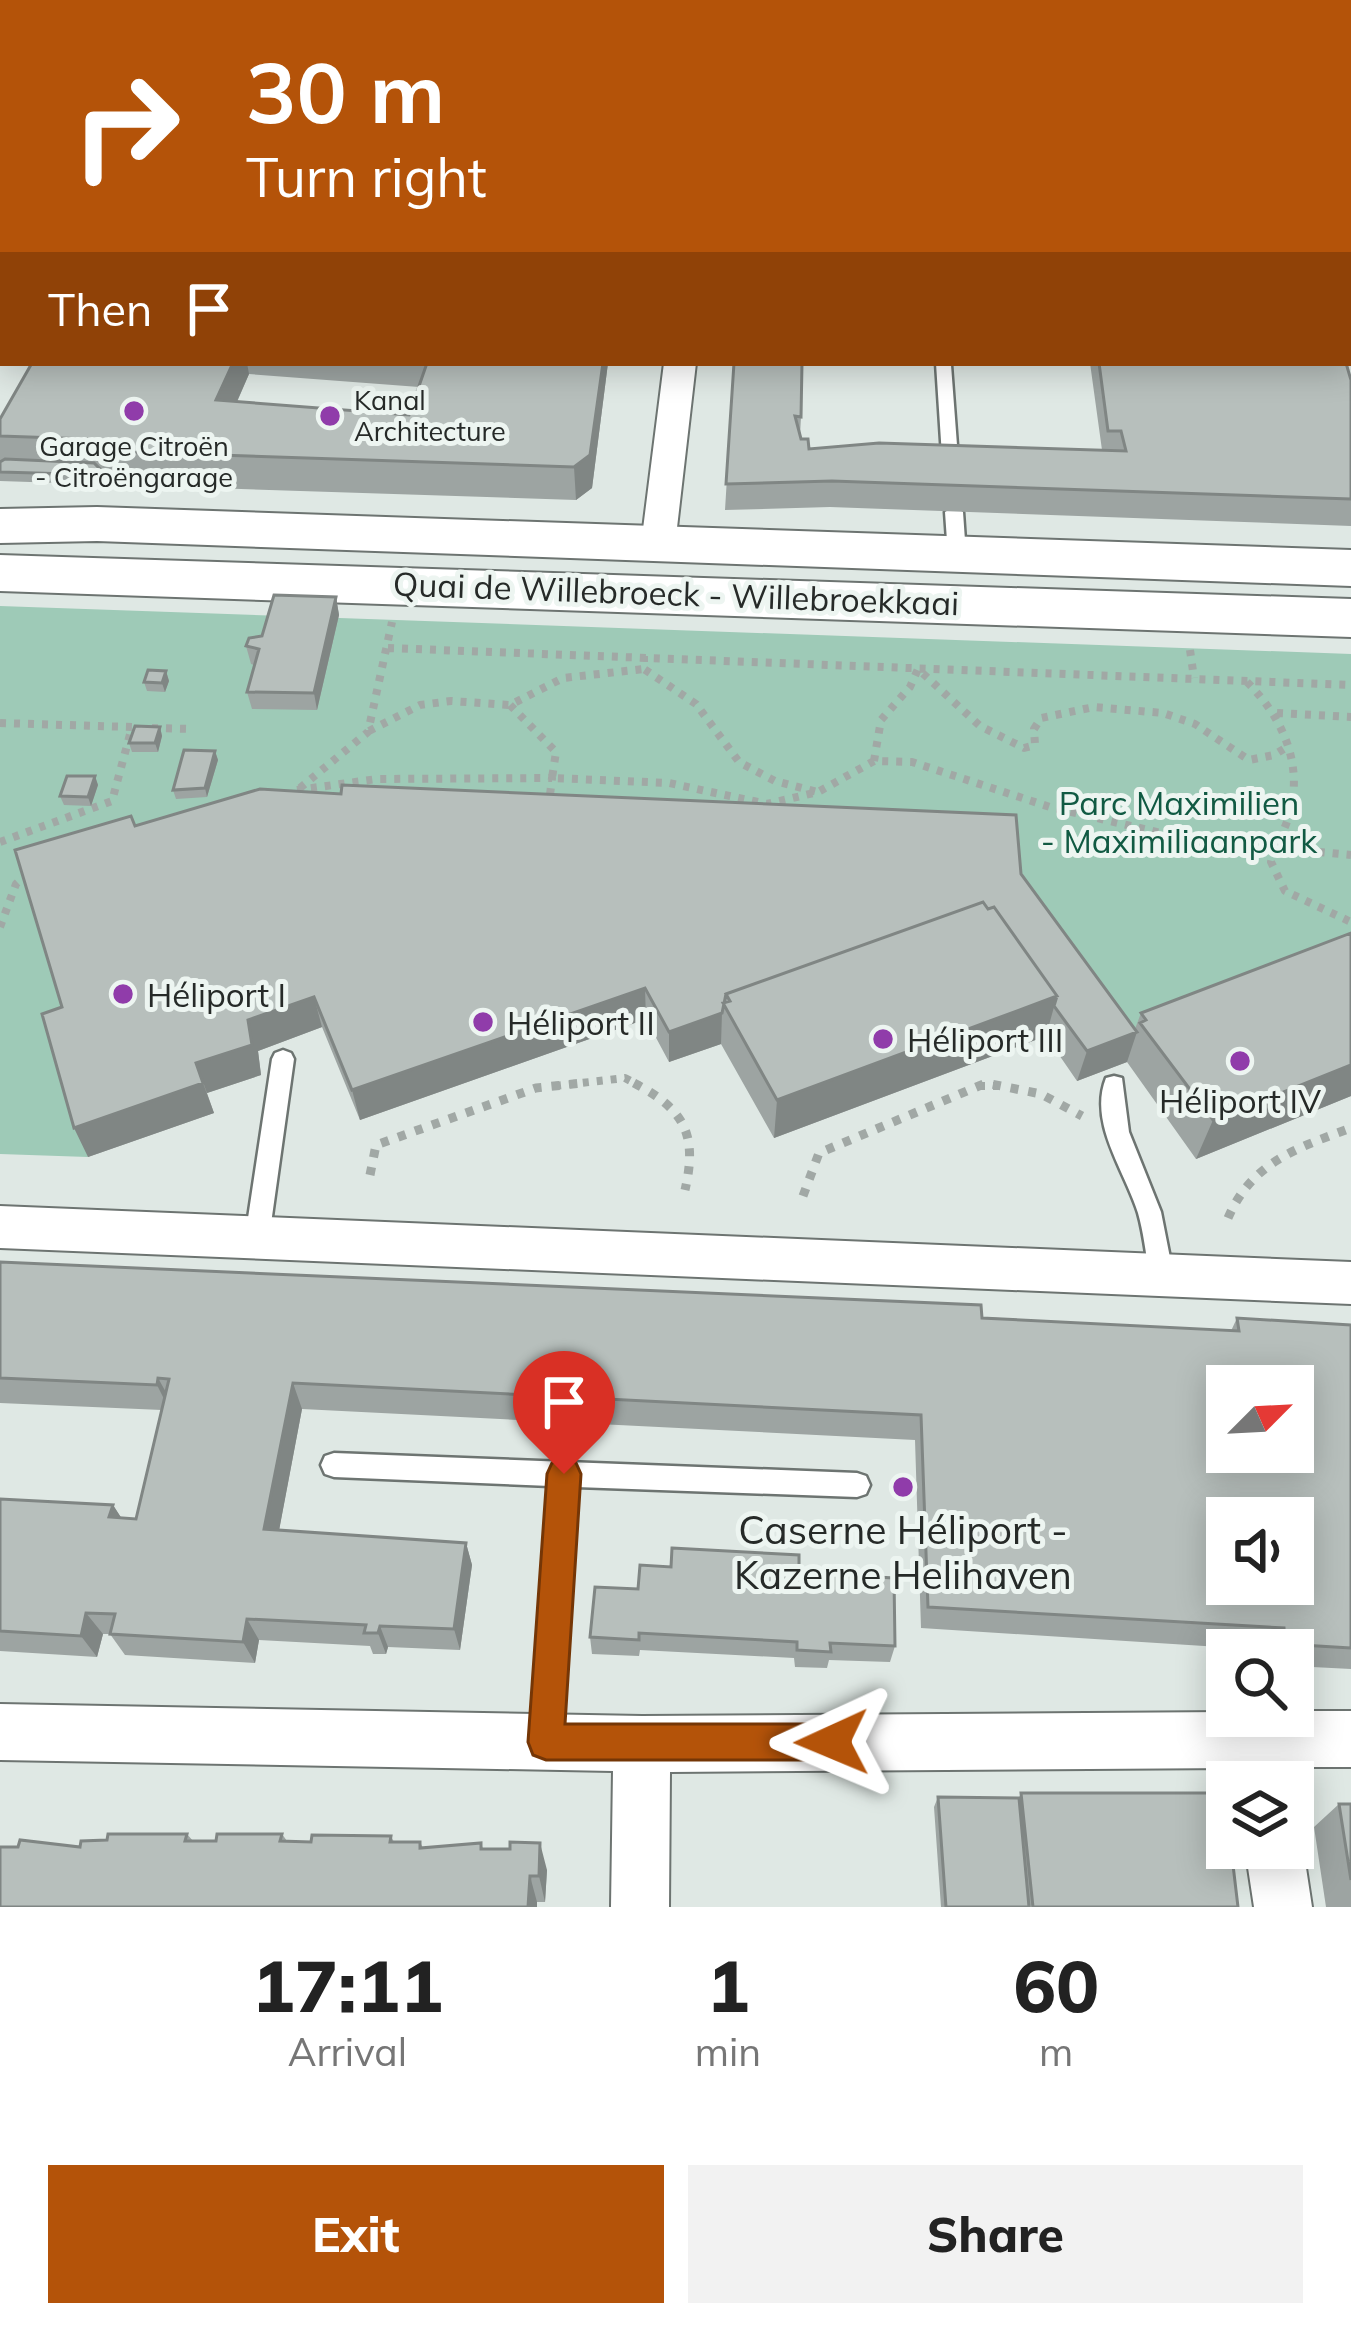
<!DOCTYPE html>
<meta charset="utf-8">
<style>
:root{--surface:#fff;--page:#f2f2f2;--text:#222;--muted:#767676;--accent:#b45309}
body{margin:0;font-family:Mulish,sans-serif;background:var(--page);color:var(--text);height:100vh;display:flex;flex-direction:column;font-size:45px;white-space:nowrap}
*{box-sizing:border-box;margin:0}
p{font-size:39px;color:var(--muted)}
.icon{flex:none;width:66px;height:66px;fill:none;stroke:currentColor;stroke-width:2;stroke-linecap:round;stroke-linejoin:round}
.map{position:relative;height:1907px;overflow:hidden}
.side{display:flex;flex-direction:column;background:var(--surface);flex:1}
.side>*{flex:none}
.banner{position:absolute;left:0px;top:0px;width:1353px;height:366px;box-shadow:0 6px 30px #0003;background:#b45309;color:#fff;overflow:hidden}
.needle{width:78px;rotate:66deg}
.fabs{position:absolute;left:1206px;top:1365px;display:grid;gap:24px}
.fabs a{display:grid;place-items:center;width:108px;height:108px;border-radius:0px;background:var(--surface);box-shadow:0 6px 30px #0003;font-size:60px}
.pin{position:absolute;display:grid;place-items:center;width:102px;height:102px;color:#fff;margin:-123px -51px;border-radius:50% 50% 50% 0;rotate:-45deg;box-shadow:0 0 12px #0007}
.pin .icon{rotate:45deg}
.me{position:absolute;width:132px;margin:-66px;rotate:269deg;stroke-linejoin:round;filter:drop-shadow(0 0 9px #0008)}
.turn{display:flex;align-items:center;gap:42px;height:252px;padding:0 48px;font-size:54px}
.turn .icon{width:156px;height:156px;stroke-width:2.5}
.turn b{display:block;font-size:84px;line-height:102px}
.then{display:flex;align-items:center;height:114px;padding:0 48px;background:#0003;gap:24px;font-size:45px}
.eta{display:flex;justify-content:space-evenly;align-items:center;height:204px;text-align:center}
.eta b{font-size:72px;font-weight:800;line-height:84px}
.action{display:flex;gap:24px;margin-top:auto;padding:24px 48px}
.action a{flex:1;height:138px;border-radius:0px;background:var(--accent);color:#fff;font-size:48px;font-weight:800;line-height:138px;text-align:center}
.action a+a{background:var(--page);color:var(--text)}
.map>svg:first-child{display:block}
.green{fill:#9ecab7}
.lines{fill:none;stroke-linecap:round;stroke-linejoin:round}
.lane-casing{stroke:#6d7471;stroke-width:5}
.street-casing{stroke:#6d7471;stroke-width:4}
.primary-casing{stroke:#6d7471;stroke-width:4}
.path-far2{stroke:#a1a8a5;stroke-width:4.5;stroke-dasharray:4.5 6;stroke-linecap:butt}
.path-far1{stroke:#a1a8a5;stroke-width:8;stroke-dasharray:6 8;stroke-linecap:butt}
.path{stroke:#a1a8a5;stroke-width:9;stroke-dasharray:8 10;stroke-linecap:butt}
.lane{fill:#fff;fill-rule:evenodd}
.street{fill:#fff;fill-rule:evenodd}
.primary{fill:#fff;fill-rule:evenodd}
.wall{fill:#9da4a2;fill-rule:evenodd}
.shaded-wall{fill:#808684}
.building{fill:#b7bfbc;stroke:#808684;stroke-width:3;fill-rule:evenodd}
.route{fill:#b45309;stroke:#753606;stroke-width:3}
.poi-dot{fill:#903caa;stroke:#edf5f1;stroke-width:4.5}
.labels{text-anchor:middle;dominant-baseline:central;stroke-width:10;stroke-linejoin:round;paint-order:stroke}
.far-poi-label{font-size:27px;fill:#262a28;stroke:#edf5f1;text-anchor:start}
.street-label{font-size:33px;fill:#262a28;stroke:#edf5f1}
.park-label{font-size:33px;fill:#115a43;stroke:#edf5f1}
.poi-label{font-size:33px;fill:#262a28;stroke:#edf5f1;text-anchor:start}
.near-poi-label{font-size:39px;fill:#262a28;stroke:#edf5f1}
</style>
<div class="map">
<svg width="1351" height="1907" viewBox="0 0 1351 1907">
<rect width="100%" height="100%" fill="#dfe8e4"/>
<path class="green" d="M216,0H1351V76L1350,3Z
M0,606L1351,654V966L1128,1053L1014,906L76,1038L56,1045L88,1157L0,1154Z"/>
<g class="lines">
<g class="lane-casing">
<path id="lane" d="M690,0H707L709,3H692Z
M936,363L951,365L959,472L951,477L943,472Z
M954,507L963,512L966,555L957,561L948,555L945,512Z
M283,1050L291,1053L294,1059L269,1238L265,1245L257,1248L249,1245L245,1238L272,1059L275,1053Z
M1114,1076L1122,1078L1129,1132L1161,1212L1174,1278L1170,1286L1162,1289L1154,1286L1150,1278C1146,1256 1144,1234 1138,1213C1125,1171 1088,1123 1106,1078Z
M334,1453L857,1473L866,1476L870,1485L866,1494L857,1497L576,1487L560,1738L556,1748L546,1752L536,1748L532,1738L550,1486L334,1477L325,1474L321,1465L325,1456Z"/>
</g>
<g class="street-casing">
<path id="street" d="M390,0H458L461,3H393Z
M499,0H525L497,3Z
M613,0H639L612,3Z
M1350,55H1351V71H1350Z
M1350,207L1351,208V226L1350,225Z
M1350,265H1351V286H1350Z
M664,363H696L675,545L670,553H646L641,545Z
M0,1206L1351,1262V1304L0,1248Z
M0,1704L642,1716L1227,1712V1716H1293V1711H1351V1767H1291L1293,1782V1783L1237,1782L1235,1768L670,1772L669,1907H611L613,1771L0,1760Z
M1293,1827L1303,1848L1312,1907H1254L1245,1848H1293Z"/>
</g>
<g class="primary-casing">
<path id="primary" d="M97,507L1351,550V586L97,541L0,543V509Z
M0,555L1351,599V637L0,591Z"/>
</g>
<path class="path-far2" d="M180,0L226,3"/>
<path class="path-far1" d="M388,648L1351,685
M1190,650L1194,678
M644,656V669L696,704L739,762L775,781L817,792
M1247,682C1283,718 1304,765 1289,816C1284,832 1275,846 1271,862L1285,891L1351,922
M510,705L556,752L552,778L669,783L767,804L818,792L874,761L912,762L1050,807L1191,840L1351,855
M1277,713L1351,717
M0,723L132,727L112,801L0,842
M152,728L192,729
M369,731L420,705L451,701L510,705L563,678L644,669
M874,761L881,720L910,687L918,669L980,726L1024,748L1035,745L1034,729L1041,718L1094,707L1163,713L1195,724L1249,760L1274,755L1290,745
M300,788L368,732L392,622
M297,790L377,779L552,778L549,803
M0,927L16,884L28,873
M555,1086L625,1078L640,1086
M979,1086H1000"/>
<path class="path" d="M634,1083C684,1109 698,1134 685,1190
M370,1175L376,1145L536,1088L582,1083
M803,1196L819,1153L986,1083L1041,1094L1082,1116
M1228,1218C1252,1162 1297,1148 1351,1128"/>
<use href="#lane" class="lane"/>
<use href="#street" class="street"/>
<use href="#primary" class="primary"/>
</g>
<path class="wall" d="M796,0H924V3H807L796,2Z
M0,121H3V356H0Z
M32,363H608L592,488L576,500L0,481V419ZM249,374L419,387L409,415L237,402Z
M734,363L801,417L800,435L809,449L1102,450L1090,363H1346L1351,380V526L830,507L725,510Z
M336,597L339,615L317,710L252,709L247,692L254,665L251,664L246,646Z
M166,671L169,681L165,692L147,691L144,682Z
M160,727L162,736L158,752H132L129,743Z
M215,751L218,760L207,797L176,799L173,790Z
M95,776L98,785L91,806L64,805L60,796Z
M135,826L1021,874L1135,1029L1141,1013L1351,933V1096L1196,1159L1127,1062L1077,1081L1046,1036L774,1138L721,1044L669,1062L646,1019L360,1120L322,1027L258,1051L261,1075L207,1093L214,1113L88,1157L62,1007Z
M0,1262L1231,1331L1237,1318L1351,1325V1669L1293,1666V1650H1267L921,1628L915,1440L302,1409L279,1530L466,1543L472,1565L460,1650L388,1647L386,1654H373L370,1646L259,1640L255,1663L125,1655L110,1634H103L97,1657L0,1651V1499L113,1505L121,1518L136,1519L162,1410L0,1403Z
M799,1573L895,1646L890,1662L829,1660L827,1668L795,1667L794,1658L640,1650L639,1656L592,1654L590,1637L638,1589Z
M1021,1793L1238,1907H941L934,1807L938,1797L1019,1798Z
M1339,1804H1351V1907H1326L1314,1827Z
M187,1834L193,1841H216L282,1834L287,1841L311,1842L391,1836L394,1842H420L423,1848L481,1843L483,1849L547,1870L545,1902H537V1907H0L80,1847L107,1840Z"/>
<path class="shaded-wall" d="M233,363H247L249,374L223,433L216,400Z
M603,363H608L592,488L576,500L574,467Z
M336,597L339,615L317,710L314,693Z
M166,671L169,681L165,692L162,683Z
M160,727L162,736L158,752L155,743Z
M215,751L218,760L207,797L205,788Z
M95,776L98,785L91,806L88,797Z
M645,988L646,1019L360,1120L352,1090Z
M1057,996L1046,1036L774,1138L777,1100Z
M314,997L322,1027L258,1051L261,1075L207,1093L196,1063L248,1020Z
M722,1013L721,1044L669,1062V1032Z
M1137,1032L1127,1062L1077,1081L1087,1051Z
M1351,1065V1096L1196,1159L1213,1120Z
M203,1083L214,1113L88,1157L74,1128Z
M158,1378L172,1403L170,1411L157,1385Z
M293,1383L302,1409L275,1552L264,1529Z
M113,1505L128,1528L109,1517Z
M466,1543L472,1565L460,1650L454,1629Z
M86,1613L103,1634L97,1657L81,1636Z
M247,1619L259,1640L255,1663L243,1642Z
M380,1626L388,1647L386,1654L378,1633Z
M540,1843L547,1870L545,1902L539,1876Z
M530,1876L537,1902V1907H528Z"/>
<path class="building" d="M0,121H3V324H0Z
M32,363H233L216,400L409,415L427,363H603L590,455L574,467L99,451L87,439L0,436V419Z
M734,363H802L801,417L795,416L801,439H808L809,449L879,443L1126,451L1121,431H1108L1099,363H1346L1351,380V499L832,481L726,484Z
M5,459L94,463L106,475L0,472V462Z
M274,595L336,597L314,693L247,692L259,649L246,646L249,638L262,636Z
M148,670L166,671L162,683L144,682Z
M135,726L160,727L155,743H129Z
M184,750L215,751L205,788L173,790Z
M67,776H95L88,797L60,796Z
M342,785L1016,815L1021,874L1137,1032L1087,1051L1054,1006L1057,996L994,907L988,909L983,902L726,994L722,1013L669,1032L645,988L352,1090L314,997L248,1020L252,1045L196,1063L203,1083L74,1128L42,1014L62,1007L15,850L131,816L135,826L260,789L341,794Z
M983,902L988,909L994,907L1057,996L777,1100L723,1003L730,1001L726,994Z
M1351,933V1065L1213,1120L1140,1023L1146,1020L1141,1013Z
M0,1262L981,1305L982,1318L1239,1331L1237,1318L1351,1325V1648L1285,1644L1284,1628L928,1607L921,1415L293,1383L264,1529L466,1543L454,1629L380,1626L378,1633H364L366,1625L247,1619L243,1642L110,1634L115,1614L86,1613L81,1636L0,1631V1499L113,1505L109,1517L136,1519L169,1379L158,1378L157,1385L0,1378ZM1227,1386H1293V1452H1227ZM1227,1518H1293V1584H1227Z
M672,1548L799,1555V1573L894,1578L895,1646L830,1643L831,1652L797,1650V1642L639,1633V1640L590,1637L595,1587L638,1589L640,1565L671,1567Z
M1021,1793H1224L1227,1819V1848H1231L1238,1907H1033Z
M938,1797L1019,1798L1029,1907H946Z
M1339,1804H1351V1880Z
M108,1834H187L185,1841H216L217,1834H282L280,1841L311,1842L312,1835L391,1836L390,1842H420V1848L481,1843V1849H510V1842L540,1843L539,1876H530L528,1907H0V1847H18L20,1840L80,1847L81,1841L107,1840Z"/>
<path class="route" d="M564,1458L576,1463L581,1474L565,1724H832L844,1729L850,1742L844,1755L832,1760H546L533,1755L528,1742L547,1474L552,1463Z"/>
<g class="poi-dot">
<circle cx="134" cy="411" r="12"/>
<circle cx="330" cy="416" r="12"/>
<circle cx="123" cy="994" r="12"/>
<circle cx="483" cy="1022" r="12"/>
<circle cx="883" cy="1039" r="12"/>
<circle cx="1240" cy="1061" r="12"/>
<circle cx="903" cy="1487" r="12"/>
</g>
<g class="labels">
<g class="far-poi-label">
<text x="354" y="400">Kanal<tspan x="354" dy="31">Architecture</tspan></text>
<text x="134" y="446" text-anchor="middle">Garage Citroën<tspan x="134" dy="31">- Citroëngarage</tspan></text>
</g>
<g class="street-label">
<text transform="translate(676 593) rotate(2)">Quai de Willebroeck - Willebroekkaai</text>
</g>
<g class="park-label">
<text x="1179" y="802">Parc Maximilien<tspan x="1179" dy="38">- Maximiliaanpark</tspan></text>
</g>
<g class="poi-label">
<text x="147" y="994">Héliport I</text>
<text x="507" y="1022">Héliport II</text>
<text x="907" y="1039">Héliport III</text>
<text x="1240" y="1100" text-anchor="middle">Héliport IV</text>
</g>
<g class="near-poi-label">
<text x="903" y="1529">Caserne Héliport -<tspan x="903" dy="45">Kazerne Helihaven</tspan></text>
</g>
</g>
</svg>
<div class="fabs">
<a><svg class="needle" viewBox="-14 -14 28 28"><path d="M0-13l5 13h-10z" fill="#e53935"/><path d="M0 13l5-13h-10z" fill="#767676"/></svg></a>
<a><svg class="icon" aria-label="sound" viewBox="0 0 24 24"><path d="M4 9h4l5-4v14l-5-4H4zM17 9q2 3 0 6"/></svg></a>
<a><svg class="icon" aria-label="search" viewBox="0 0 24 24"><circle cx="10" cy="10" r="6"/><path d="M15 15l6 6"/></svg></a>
<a><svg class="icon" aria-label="layers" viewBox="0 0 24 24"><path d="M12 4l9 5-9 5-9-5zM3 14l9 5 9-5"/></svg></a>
</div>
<div class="pin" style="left:564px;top:1474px;background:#d93025"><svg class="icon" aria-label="arrive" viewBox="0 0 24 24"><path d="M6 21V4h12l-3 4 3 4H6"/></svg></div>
<svg class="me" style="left:832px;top:1742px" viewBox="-20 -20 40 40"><path d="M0-17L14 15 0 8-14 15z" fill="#b45309" stroke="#fff" stroke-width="4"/></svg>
<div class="banner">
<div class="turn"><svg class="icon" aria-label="right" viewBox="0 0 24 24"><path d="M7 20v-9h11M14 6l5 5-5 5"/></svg><div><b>30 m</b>Turn right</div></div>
<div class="then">Then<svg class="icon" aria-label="arrive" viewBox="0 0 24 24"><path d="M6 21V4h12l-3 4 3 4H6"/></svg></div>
</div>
</div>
<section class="side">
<div class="eta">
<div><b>17:11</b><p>Arrival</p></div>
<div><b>1</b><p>min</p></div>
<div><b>60</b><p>m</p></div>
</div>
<div class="action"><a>Exit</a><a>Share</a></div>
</section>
